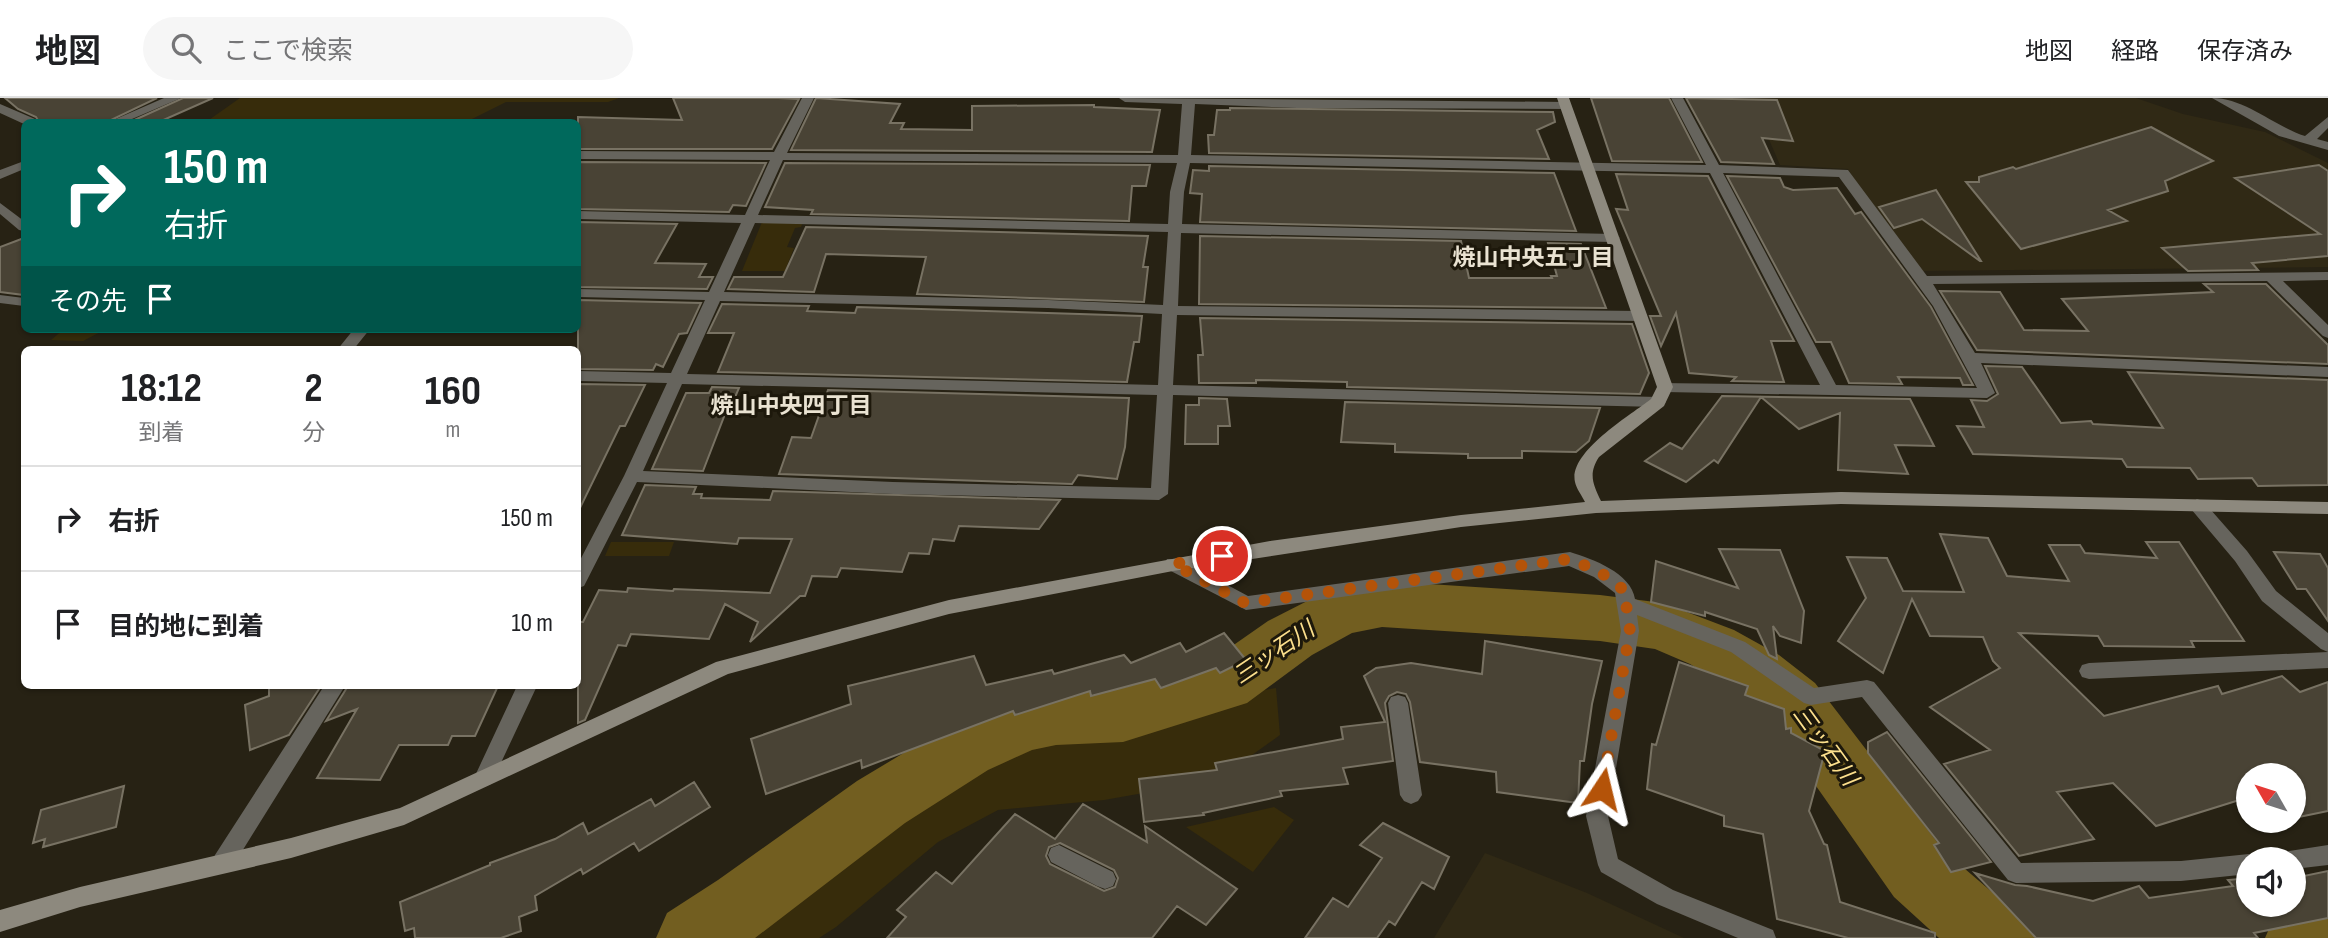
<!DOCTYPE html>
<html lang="ja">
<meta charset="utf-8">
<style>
:root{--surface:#fff;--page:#f6f6f6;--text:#202124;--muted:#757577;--line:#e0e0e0}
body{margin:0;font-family:"Sofia Sans Condensed","Noto Sans JP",sans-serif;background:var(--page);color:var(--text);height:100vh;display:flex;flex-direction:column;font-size:26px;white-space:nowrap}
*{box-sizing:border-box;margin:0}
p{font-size:23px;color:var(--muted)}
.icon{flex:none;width:38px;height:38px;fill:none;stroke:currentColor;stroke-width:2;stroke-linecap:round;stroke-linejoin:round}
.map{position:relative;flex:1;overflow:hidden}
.details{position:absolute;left:21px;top:248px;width:560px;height:343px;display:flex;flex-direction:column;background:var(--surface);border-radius:10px;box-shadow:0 2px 5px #0004}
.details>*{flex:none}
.guide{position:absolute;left:21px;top:21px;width:560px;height:214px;border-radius:10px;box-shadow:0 2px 5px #0004;background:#00695c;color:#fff;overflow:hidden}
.needle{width:46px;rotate:309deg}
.controls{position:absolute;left:2236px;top:665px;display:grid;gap:14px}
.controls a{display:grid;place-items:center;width:70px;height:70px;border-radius:50%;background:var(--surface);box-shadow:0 2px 5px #0004;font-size:35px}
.pin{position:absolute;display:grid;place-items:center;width:60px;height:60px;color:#fff;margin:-30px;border:4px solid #fff;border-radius:50%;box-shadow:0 2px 7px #0007}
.me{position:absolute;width:77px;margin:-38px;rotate:10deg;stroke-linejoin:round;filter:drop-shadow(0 0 5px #0008)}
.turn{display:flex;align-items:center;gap:24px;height:147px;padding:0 28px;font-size:32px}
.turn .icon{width:91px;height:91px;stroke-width:2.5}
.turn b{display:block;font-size:49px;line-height:60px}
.then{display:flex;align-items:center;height:66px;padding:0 28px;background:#0003;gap:14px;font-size:26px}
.eta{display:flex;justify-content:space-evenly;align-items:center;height:119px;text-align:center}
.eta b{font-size:42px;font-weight:700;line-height:49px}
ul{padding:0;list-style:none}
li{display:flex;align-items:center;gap:21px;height:105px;padding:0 28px;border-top:2px solid var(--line)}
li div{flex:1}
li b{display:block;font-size:26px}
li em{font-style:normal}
header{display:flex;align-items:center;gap:42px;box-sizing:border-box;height:98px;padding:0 35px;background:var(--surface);border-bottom:2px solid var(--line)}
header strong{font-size:33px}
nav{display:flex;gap:38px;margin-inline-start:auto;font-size:24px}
.search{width:490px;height:63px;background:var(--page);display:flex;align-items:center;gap:18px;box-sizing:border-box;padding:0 24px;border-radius:38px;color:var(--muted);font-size:26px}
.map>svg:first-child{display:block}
.built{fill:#302915}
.green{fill:#372c0b}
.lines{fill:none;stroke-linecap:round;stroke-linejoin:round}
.river{fill:#725e20;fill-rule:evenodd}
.building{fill:#494335;stroke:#787263;stroke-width:2;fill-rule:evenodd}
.street{fill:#66645d;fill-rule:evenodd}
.secondary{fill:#8d897e;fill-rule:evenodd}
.route{stroke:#b45309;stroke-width:12;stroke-dasharray:0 21.6}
.labels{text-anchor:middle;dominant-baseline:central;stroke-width:6;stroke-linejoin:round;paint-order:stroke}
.neighbourhood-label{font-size:23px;font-weight:bold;fill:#eae3d2;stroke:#1d180b}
.water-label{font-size:23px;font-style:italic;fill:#fcdf8c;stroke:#1d180b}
</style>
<header>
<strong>地図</strong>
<div class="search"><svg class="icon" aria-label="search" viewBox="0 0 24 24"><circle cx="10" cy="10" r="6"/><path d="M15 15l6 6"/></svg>ここで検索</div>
<nav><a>地図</a><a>経路</a><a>保存済み</a></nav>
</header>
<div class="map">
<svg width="2328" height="840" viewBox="0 0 2328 840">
<rect width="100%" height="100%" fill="#272214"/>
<path class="built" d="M1751,0H2136L2183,16L2265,34L2328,65V169L1918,173L1864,100L1848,71L1780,67Z
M1485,755L1587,795L1684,840H1434Z"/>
<path class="green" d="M240,0H619L608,4H506L466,24H206Z
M762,124H803L801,129L795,130L787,149L794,150L785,173H742Z
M64,231H106L83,243L51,242Z
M611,444H674L669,458H605Z
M1276,590L1280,637L1217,682L1104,702L998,712L938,744L836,829L819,840H729L863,733L966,666L1033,635L1066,631H1136L1215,600Z
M1274,709L1294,722L1253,774L1186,729Z"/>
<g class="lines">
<path class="river" d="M1382,483L1600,497L1663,505L1734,532L1779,557L1815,585L1944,753L2006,806L2024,815L2035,840H1939L1894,799L1769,621L1735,593L1690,566L1655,551L1600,543L1382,529L1352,535L1312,557L1247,605L1123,644L1056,647L1032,652L988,672L905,725L755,840H656L667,815L718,782L857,683L942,632L1021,600L1056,593L1123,590L1205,567L1268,523L1317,498Z
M2328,796V840H2265L2276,815Z"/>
</g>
<path class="building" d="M5,0H157L107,24H39L36,19L18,11Z
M183,0H213L159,24H130Z
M673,0H778L799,1L772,51H578V19L682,22Z
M816,0L900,6L890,25H904L901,31L972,32V8L1094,7V9L1160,12L1152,54L791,52Z
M1591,0H1669L1702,64L1612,63Z
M1686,0L1777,2L1793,43L1762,40L1774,66L1721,64Z
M1230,10L1553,14L1555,24L1537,32L1549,61L1209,55L1208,37H1214L1217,12H1230Z
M2151,29L2213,63L2165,83L2168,93L2108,112L2127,123L2021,151L1966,84H1979V79L2013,69L2016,71Z
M578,64L766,65L746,108L733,107L729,114L578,111Z
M785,65L1150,67L1146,88H1132L1129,123L811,116L813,112L765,109Z
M2319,67L2328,73V158L2252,165L2258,172L2188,173L2162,150L2320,136L2235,80Z
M1209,68L1554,75L1576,133L1200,124L1202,96L1190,95L1193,72L1209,73Z
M1616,76L1708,78L1794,243H1771L1784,284L1732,283L1736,279L1689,275L1676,215L1661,248L1650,218H1661L1616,111L1628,112Z
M1727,78L1780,80L1784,89L1793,92L1837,90L1855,116L1861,114L1931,209L1973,287H1963L1960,280L1898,279L1902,286L1849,285L1831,244H1816Z
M1936,92L1981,163H1980L1922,121L1894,130L1879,109Z
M578,124L677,126L655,165L706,166L699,179H713L707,191L578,189Z
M806,129L1148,138L1143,169H1148L1144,204L917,196L926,159L826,156L814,194L728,191L734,179H783Z
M1200,138L1461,143L1469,180H1552L1551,178H1557L1548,145L1581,146L1606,210L1199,206Z
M24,140V197L0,194V149Z
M2204,186H2266L2328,247V266L1977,252L1940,193L2000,194L2024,232L2088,233L2062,201L2213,194Z
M578,202L701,205L687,235L679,236L663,269L656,266L653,272L578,271Z
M722,206L809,208L807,213L855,215L857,209L1142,218L1139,244H1134L1127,284L718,274L734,235H708Z
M1200,220L1632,226L1649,275L1640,296L1347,289V284L1256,282V285H1199L1198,257H1203Z
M1985,268L2022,269L2061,325L2091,323L2093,326L2163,330L2128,274L2328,282V387L2258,388L2252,380L2198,381L2190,370L2127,369L2122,361L1973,356L1957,328L1984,329L1971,302L1987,303L1998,296Z
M578,286L645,287L625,328H620L578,414Z
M712,289L739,290L730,311H727L703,373L652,371L686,295H709Z
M828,292L1129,300L1125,349L1117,381L1078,377L1072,386L779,376L792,339L811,340Z
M1722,298L1910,301L1934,348L1895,347L1908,376L1838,372L1840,315L1799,331L1761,299L1718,365L1714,362L1686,384L1645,363L1670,345L1682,351Z
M1199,300L1227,301L1230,328H1218V346H1185L1186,307H1199Z
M1345,304L1600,310L1589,343L1576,354L1522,353V360H1468V356L1395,354V346L1341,344Z
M645,387L696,389L693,396H702L701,400L770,402L773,393L1060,402L1039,431L959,428L954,443L933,441L929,456L909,455L902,474L841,470L837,479L812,478L805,498H800L750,544L758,524L725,506L709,541L631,536L626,548L618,547L585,622L578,625V524H583L599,492L627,494L628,490L673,493L674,491L770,495L792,441L739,440L737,446L622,437Z
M1940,436L1988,440L2007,478L2069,483L2049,447H2080L2085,455L2157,460L2146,444H2179L2244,543H2191L2194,549L2104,548L2098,538L2019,535L2104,618L2218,588L2222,596L2282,578L2300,594L2328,584V713L2294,720V677H2249V699L2156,728L2113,685L2057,694L2094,741L2019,758L1944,666L1990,652L1930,609L2000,570L1993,563L1983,539L1930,538L1912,501L1883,575L1838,543L1866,500L1847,459L1887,460L1903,493L1964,494Z
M1719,451L1780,452L1804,513L1801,545L1780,538L1773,528L1777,561L1769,557L1757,531L1705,514V518L1651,504L1656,463L1738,490Z
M2274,454L2320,456L2328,470V523L2306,491H2297Z
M1224,535L1246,562L1220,575L1216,570L1161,590L1155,581L1091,598L1090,593L1015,617L1013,613L862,670L861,662L766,696L751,641L851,606L848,588L974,558L986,587L1052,572L1054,576L1124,557L1131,565L1180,545L1186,554Z
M1485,543L1602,563L1592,606L1584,663H1580L1578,705L1497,694L1496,674L1420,664L1410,604L1406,596L1397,594L1389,598L1385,605L1393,663L1343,670L1348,686L1280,693L1282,698L1203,715L1204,717L1144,724L1139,681L1217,672L1215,665L1343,641L1341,629L1385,624L1364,578L1376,570L1411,565L1482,576Z
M1679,564L1748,588L1745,597L1784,611L1786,631L1791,630V635L1825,653L1809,713L1824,746L1827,747L1840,804L1935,835V840H1848L1777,821L1763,736L1724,728V718L1647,691L1652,646L1656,647Z
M269,588H321L289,637L250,652L245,607L269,598Z
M348,588H498L475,638H452L448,647H399L380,682L317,680L357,611L326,623Z
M1887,634L1991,764L1951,774L1934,747L1939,745L1868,655V644Z
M694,684L710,709L639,753L634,745L583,776L581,771L535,798L537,812L519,819L521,833L501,840H415L414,830L405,833L400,804L490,767V765L555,741L583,725L588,736L651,701L655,708Z
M124,688L116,729L43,749L45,741L33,745L41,712Z
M1083,706L1147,744L1145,728L1237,791L1206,827L1177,808L1152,840H887L906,819L897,812L936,774L952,786L1015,716L1055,741ZM1060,745L1114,772L1118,780L1115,789L1104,793L1050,766L1046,758L1049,749Z
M1383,725L1449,759L1434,791L1422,784L1395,827L1389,823L1377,840H1305L1333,800L1348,809L1382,760L1360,747Z
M2328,773V820L2254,835L2258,840H2036L1975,775L2015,787L2027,788L2093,803L2139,788L2149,800L2233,788L2228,782L2249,780V807H2294V780Z"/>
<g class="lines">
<path class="street" d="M164,0H181L125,24H109Z
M802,0H814L787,55L1178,57L1182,6L1125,4L1119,0L1566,4L1570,5V11L1297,10L1195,6L1191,57L1706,67L1671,0H1683L1719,67L1848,72L1927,178L2328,174V182L2283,183L2328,227V240L2323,238L2267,183L1933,186L1975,255L2328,269V279L1981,265L1995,295L1987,300L1665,294L1657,289L1659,285L1820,287L1710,75L1190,65L1184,94L1182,126L1613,136L1620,140L1613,144L1181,135L1178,208L1640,213L1647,218L1640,223L1177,217L1173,287L1658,299L1666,304L1658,309L1173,297L1168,396L1159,402L893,396L637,384L584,488L578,490V466L624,378L667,285L578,283V273L671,275L705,202L578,199V191L709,194L741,125L578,121V113L745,117L770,62L578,61V53L774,54ZM783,62L1177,65L1170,94L1168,126L758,117ZM1723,75L1839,79L1933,208L1977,290L1836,287ZM755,125L1168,134L1163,207L1048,202L724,194ZM720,203L1048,210L1162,216L1158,287L687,276ZM682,286L1157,297L1151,390L893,384L643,373Z
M2212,0C2245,0 2274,28 2305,38L2328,19V30L2317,41L2328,44V52L2279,38Z
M0,6L35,21L37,24L24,26L0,15Z
M24,63V71L0,81V72Z
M0,105L24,123V133L19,132L0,116Z
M0,197L24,200V208L0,205Z
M354,231H370L353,252H337Z
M2197,401L2203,403L2247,453L2276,493L2328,535V554L2321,551L2262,503L2235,463L2191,411L2188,407Z
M1570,454C1593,461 1631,475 1635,501L1745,544L1814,590L1867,582L1874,584L2021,765L2181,763L2249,756L2258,761H2249V776L2181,783L2016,785L2008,782L1862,599L1811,607L1804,605L1731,554L1637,517L1639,533L1608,718L1618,761L1673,792L1773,832L1776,840H1738L1657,806L1601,774L1598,767L1586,718L1621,533L1615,495L1594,479L1569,468L1246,512L1167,471L1164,466L1167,461H1179L1248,498Z
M2328,554V570L2089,581L2082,579L2079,573L2082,567L2089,565Z
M324,588H345L231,771L223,774L215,771L212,764L215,757Z
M517,588H537L491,686L484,689L477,686L474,680Z
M1398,597L1405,599L1408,605L1422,697L1418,703L1411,706L1404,703L1400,697L1388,605L1391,599Z
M1059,747L1113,774L1116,781L1113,788L1105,791L1097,788L1051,764L1048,757L1051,750Z
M2328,747V767L2294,771V761H2280L2283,754Z"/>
<path class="secondary" d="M1557,0H1569L1673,289L1664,308L1599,359C1588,376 1593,386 1601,403L1841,394L2328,404V416L1841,406L1596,415L1461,429L1173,473L949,516L728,576L404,727L291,760L80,809L0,834V812L80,789L291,740L400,710L716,564L949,502L1270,443L1461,417L1585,404C1582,398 1576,390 1575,384C1568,354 1631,317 1651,301L1657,289Z"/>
</g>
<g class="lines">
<path class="route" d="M1222,458L1173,466L1245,505L1570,461L1600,474L1624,492L1630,533L1602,691"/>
</g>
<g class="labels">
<g class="neighbourhood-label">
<text x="1533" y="160">焼山中央五丁目</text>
<text x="791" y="308">焼山中央四丁目</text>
</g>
<g class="water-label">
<text transform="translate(1274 555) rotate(-34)">三ッ石川</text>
<text transform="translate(1825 648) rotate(54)">三ッ石川</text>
</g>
</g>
</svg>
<div class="controls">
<a><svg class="needle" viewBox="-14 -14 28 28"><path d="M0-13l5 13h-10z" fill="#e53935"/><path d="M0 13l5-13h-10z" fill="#757577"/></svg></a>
<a><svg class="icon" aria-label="sound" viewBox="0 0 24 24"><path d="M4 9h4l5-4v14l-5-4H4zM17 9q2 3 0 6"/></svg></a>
</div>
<div class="pin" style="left:1222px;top:458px;background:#d93025"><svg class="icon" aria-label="arrive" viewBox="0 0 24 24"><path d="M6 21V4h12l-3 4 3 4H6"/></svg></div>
<svg class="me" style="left:1602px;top:691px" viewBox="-20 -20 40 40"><path d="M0-17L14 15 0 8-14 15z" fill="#b45309" stroke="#fff" stroke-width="4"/></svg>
<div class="guide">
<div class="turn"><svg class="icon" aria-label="right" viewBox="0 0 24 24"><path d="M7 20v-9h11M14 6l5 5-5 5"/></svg><div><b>150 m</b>右折</div></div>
<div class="then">その先<svg class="icon" aria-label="arrive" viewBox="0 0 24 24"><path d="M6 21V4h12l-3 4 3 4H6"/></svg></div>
</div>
<section class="details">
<div class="eta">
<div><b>18:12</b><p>到着</p></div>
<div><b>2</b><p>分</p></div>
<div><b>160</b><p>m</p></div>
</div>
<ul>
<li><svg class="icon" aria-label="right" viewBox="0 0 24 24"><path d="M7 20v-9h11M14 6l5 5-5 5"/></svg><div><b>右折</b></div><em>150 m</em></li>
<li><svg class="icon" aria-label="arrive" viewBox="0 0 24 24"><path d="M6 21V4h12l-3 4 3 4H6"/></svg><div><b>目的地に到着</b></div><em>10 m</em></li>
</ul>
</section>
</div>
